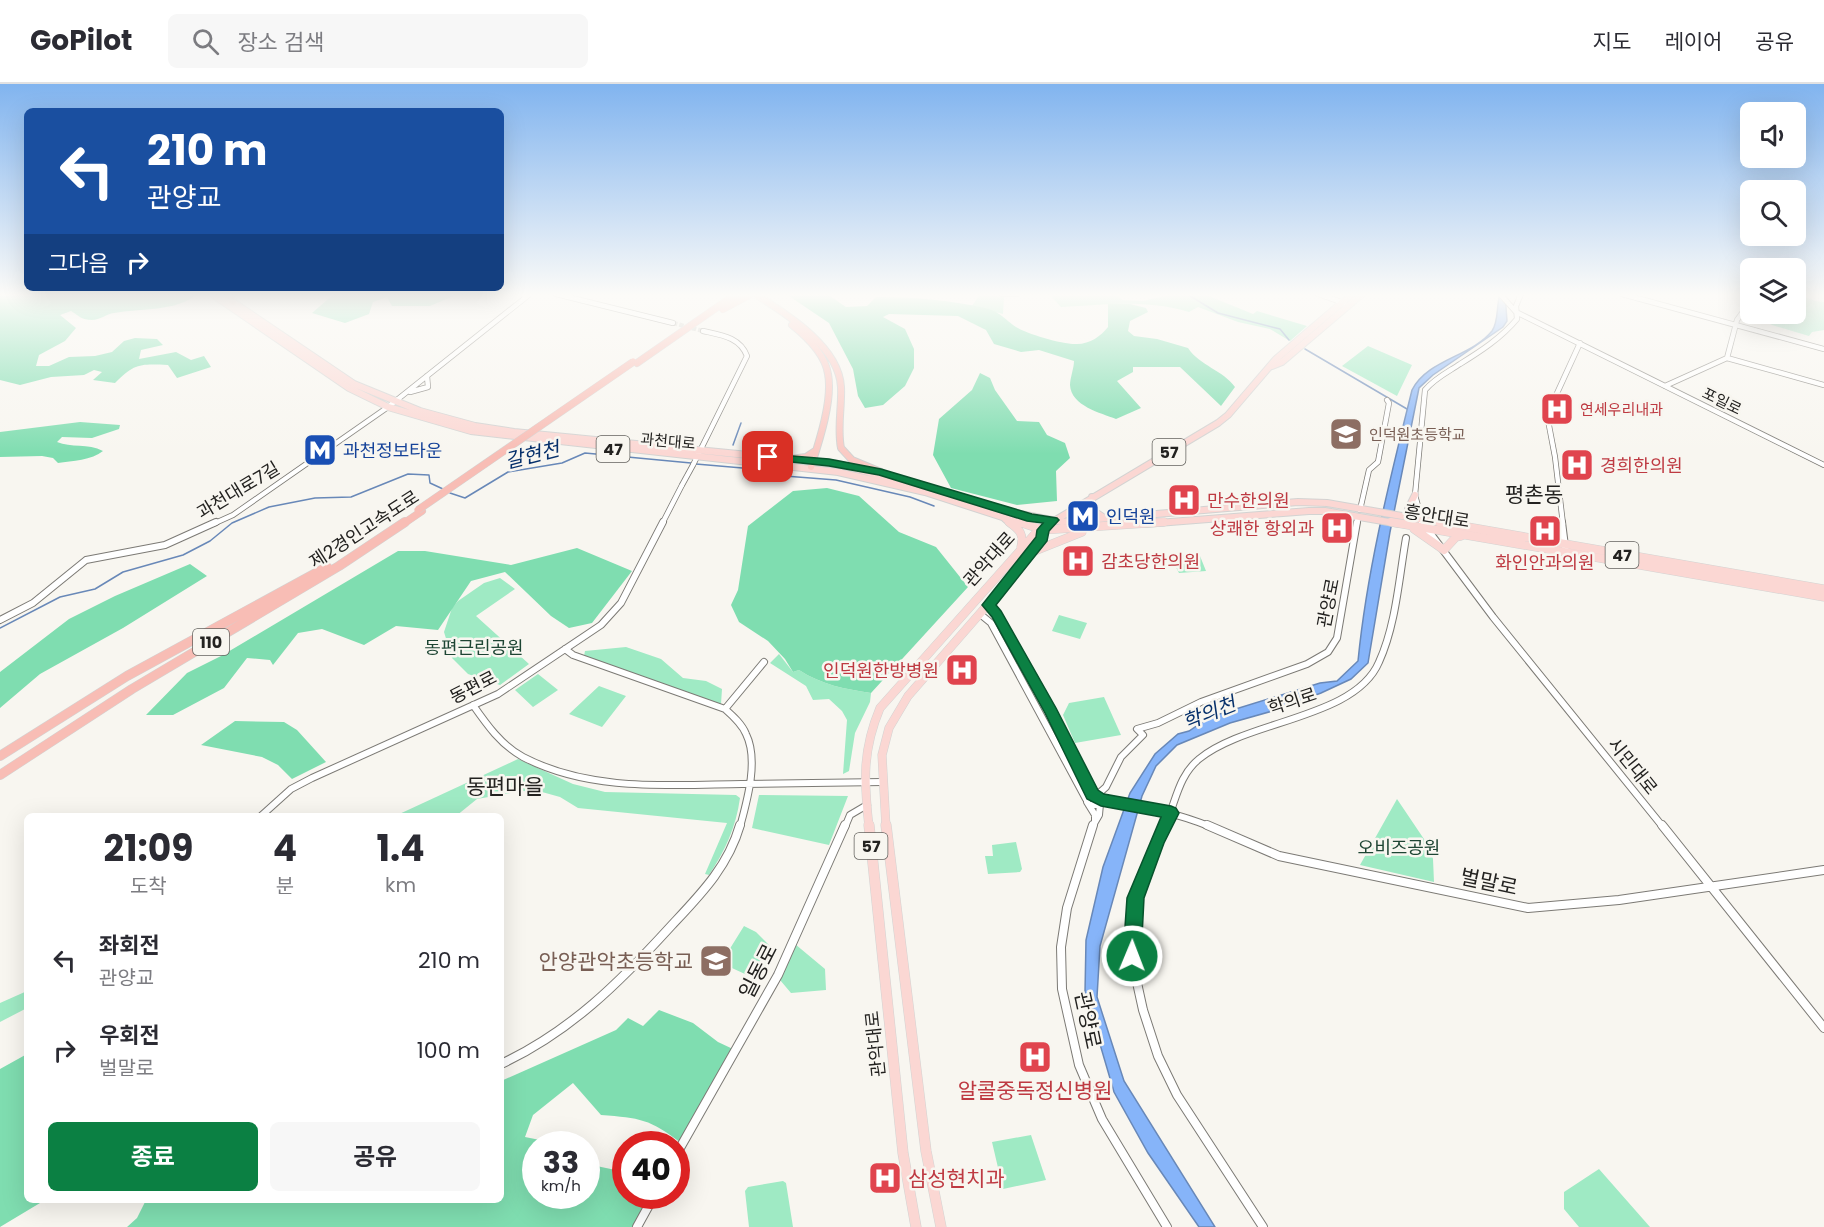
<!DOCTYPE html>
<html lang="ko">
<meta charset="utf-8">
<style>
:root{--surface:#fff;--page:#f7f7f7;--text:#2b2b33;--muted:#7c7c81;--line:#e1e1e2;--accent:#0b8043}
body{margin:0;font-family:Poppins,"Noto Sans KR",sans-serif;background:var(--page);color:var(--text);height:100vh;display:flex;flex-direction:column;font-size:22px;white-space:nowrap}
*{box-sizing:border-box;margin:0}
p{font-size:20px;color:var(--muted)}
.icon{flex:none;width:33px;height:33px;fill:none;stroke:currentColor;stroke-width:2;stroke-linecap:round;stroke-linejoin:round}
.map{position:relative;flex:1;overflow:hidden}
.panel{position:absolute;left:24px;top:729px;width:480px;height:390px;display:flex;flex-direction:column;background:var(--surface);border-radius:9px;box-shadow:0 6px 24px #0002}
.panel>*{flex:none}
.top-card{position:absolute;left:24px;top:24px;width:480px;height:183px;border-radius:9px;box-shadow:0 6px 24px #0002;background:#1a4fa0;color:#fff;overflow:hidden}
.buttons{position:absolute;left:1740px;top:18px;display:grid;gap:12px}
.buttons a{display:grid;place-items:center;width:66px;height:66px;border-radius:9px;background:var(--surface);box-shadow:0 6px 24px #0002;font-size:30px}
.speed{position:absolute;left:522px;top:1047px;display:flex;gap:12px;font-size:30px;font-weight:700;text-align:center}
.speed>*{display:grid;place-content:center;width:78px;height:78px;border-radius:50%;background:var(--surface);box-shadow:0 6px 24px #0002;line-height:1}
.speed small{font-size:15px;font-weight:400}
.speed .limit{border:9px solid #d22;background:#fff;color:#111}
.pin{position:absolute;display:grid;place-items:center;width:51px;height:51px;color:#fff;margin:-26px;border-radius:12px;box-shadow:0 3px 9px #0006}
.me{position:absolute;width:66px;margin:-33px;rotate:1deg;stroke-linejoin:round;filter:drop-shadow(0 0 4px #0008)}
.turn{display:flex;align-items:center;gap:21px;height:126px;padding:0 24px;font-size:27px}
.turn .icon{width:78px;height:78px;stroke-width:2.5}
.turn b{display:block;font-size:42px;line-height:51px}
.then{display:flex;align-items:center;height:57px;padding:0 24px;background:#0003;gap:12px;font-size:22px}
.eta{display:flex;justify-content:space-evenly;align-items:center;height:102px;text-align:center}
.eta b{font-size:36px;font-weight:700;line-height:42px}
.cta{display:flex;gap:12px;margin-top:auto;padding:12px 24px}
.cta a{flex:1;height:69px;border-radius:9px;background:var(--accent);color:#fff;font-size:24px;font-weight:700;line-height:69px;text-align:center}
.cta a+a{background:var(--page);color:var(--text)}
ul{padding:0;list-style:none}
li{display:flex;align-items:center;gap:18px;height:90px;padding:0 24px}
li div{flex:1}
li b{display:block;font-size:22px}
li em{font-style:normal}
header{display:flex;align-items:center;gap:36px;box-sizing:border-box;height:84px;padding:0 30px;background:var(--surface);border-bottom:2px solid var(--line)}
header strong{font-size:28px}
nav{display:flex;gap:33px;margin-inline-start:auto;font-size:21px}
.search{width:420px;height:54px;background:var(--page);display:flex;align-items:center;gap:15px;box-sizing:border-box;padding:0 21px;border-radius:9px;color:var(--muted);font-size:22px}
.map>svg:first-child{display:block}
.green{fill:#9feac4}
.forest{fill:#7fddb0}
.water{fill:#86b4f9;stroke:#6888b8;stroke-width:1.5}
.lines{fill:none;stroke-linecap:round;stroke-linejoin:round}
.stream{stroke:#6888b8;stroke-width:1.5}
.tertiary-tunnel{stroke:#cdccc6;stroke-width:4.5;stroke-dasharray:4.5 2;stroke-linecap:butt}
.tertiary-far2-casing{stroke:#7c7a75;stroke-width:6}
.tertiary-far1-casing{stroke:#7c7a75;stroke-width:8}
.tertiary-casing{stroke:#7c7a75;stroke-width:10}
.primary-far2-casing{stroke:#d3d3d2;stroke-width:8}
.primary-far1-casing{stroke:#d3d3d2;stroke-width:9}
.primary-casing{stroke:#d3d3d2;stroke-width:11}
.trunk-casing{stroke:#d3d3d2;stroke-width:8}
.motorway-far1-casing{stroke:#d3d3d2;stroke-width:8}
.motorway-casing{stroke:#d3d3d2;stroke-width:10}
.tertiary-far2{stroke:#fff;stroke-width:4.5}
.tertiary-far1{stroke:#fff;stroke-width:6}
.tertiary{stroke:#fff;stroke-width:8}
.primary-far2{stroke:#fbd7d3;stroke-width:6}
.primary-far1{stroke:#fbd7d3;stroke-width:8}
.primary{stroke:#fbd7d3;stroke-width:10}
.trunk{stroke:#facac4;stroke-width:6}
.motorway-far1{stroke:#f8bdb5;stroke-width:7}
.motorway{stroke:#f8bdb5;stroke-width:9}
.tertiary-bridge-casing{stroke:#7c7a75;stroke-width:6;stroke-linecap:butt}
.motorway-bridge-casing{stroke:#d3d3d2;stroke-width:8;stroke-linecap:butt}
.tertiary-bridge{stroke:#fff;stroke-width:4.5}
.motorway-bridge{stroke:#f8bdb5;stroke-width:7}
.route{fill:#0b8043;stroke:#07532c;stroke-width:1.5}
.labels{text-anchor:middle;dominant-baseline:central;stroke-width:5;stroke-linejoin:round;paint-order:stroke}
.far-street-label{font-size:15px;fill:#232220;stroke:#f8f6f0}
.far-health-label{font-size:15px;fill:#be3a42;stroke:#f8f6f0;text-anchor:start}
.far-education-label{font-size:15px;fill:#785e54;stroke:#f8f6f0;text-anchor:start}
.shield{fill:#f8f6f0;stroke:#63625e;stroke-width:1.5}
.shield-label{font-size:16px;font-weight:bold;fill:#232220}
.transit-label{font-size:18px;fill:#164399;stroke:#f8f6f0;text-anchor:start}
.health-label{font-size:18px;fill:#be3a42;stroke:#f8f6f0;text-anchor:start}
.street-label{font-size:18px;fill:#232220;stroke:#f8f6f0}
.park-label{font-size:18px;fill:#1d4533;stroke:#f8f6f0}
.water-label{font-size:20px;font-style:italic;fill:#06306b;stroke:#f8f6f0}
.quarter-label{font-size:21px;fill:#232220;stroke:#f8f6f0}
.near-street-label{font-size:21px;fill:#232220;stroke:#f8f6f0}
.near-education-label{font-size:21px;fill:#785e54;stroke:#f8f6f0;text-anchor:end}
.near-health-label{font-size:21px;fill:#be3a42;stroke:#f8f6f0}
</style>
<header>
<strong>GoPilot</strong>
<div class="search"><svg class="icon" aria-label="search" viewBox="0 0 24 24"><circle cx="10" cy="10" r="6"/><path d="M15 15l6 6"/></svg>장소 검색</div>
<nav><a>지도</a><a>레이어</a><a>공유</a></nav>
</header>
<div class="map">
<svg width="1824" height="1143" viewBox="0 0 1824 1143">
<rect width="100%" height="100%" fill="#f8f6f0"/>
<path class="green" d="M980,210L1004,213L1003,230L972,222Z
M1049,210H1116L1122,216L1143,217L1174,210H1204L1253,230L1257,227L1307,242L1290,257L1270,245L1238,238L1198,223L1189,228C1145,215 1105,221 1061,223Z
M1799,210L1815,217L1824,218V246L1812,248L1809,252L1772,241L1756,231V230H1796V211Z
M1368,262L1412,281L1397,312L1342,282Z
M1196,470L1200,472L1206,487L1179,489L1170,472Z
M500,494L515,505L476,532L529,580L500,601L468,590L452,574L444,548L452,524L458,517L484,499Z
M1059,531L1087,539L1080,555L1052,547Z
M626,563L661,575L683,594L706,597L722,605L721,620L584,572L585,567Z
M779,570L793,588L799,586C822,601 845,605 871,609L870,618L855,649L849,687L843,690L847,636L842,627L829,615L813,616L806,602L770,579Z
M538,590L558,606L533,623L515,606Z
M599,602L626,612L602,643L569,630Z
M1104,613L1121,651L1075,659L1063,631L1069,619Z
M518,675L573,700L605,708L736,711L740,714C736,743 725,767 709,791L705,790L727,739L578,724L560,713L542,708L523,707L477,715L456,732H395Z
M759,711L848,712L829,761L752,744Z
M1397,715L1430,764L1433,775L1434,798L1360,781Z
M1016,758L1022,785L1020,788L988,790L985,772H993L992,761Z
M744,842L756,848L775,867L758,896L721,879Z
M795,860L825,885L826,906L791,909L780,896Z
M27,907V924L0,938V919Z
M1031,1051L1046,1096L1003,1105L992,1058Z
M1599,1085L1650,1143H1579L1564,1125V1108Z
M783,1097L786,1099L793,1143H749L745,1107L748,1103Z"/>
<path class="forest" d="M197,210C177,228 140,224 114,229C106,230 100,236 92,236C82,236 79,232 71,227L60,231L76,244L65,257L39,271L36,282H49L69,273L95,272L112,268L124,257L135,254L157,255L163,261L141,266L139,275L176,268L191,276L204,272L211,283L177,294L168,281C140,280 135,279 115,299L93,296L102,288L94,286L84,291L51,293L20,301L0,296V211Z
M334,210H458L430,222H392L387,213L373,218L369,230L345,239L312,229Z
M786,210H827L846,223L867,222L876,213C912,213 950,216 985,224C1001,228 1004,235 1016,243C1027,250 1064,261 1077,260C1090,260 1101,252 1108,243V220H1130L1146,224L1148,228L1130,237L1128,247L1134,252L1157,255L1188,264C1200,282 1223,286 1235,303L1221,322L1180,283H1133V288L1117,297L1141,324L1116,335C1101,329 1071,322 1070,301C1070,294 1074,284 1074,277L1039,266L1021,268L994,260L986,246L958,232L889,230L883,233L905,245L914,265V284L905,302L883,321L865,324L858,312L853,285L829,239Z
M980,289L990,294L995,306L1017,337L1039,338L1047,351L1065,359L1070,374L1056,387L1057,417L1017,421L951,404L933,371L939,335L972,306Z
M80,338L120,341L119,345L92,354L62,353L57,358C71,364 88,359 103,367C92,376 72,377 58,379L53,374L42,372L0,373V348Z
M827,404L859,412L899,448L936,463L968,503L871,609C845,605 822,601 799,586L793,588L785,575L768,557L739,538L731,521L738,506L748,442L793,407Z
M577,464L632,487L592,539L569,544L551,532L505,488L471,497L438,546L396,542L364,561L322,545L298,549L273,581L270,576L247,574L224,604L173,631H146L187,589L221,572L398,467H425L511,481Z
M190,480L207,492L123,544L40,590L0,624V588L69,535L115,512Z
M235,637L284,638L297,646L326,678L292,695L278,681L262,673L201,661Z
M659,926L693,939L718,958L735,966L681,1059C650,1035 640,1034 601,1031L573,999L533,1031L525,1053L560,1060H536V1112H586L587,1080L625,1088L626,1112H653L635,1143H127L137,1134L146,1116H501V997L616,946L628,934L643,942Z
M27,970V1116H45L0,1143V985Z"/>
<path class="water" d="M1500,210H1505L1507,237L1503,243L1433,291L1419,304L1390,448L1368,579L1351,595L1321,609L1276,626L1230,639L1177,661L1156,682L1142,712L1100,862L1097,913L1124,997L1215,1143H1199L1148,1069L1114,1008L1085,909L1086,856L1103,783L1130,709L1155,670L1178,650L1189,647L1210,633L1320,599L1337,597L1358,577C1367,485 1390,395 1412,306C1428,275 1471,273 1492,247C1499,237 1496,222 1500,210Z"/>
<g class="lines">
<path class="stream" d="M1187,210L1218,229L1280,245L1289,256
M1305,265L1407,325
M733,361L741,339
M696,380L754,385L772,391L836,396L910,413L934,422
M450,409L465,414L508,388L562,379L585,369L691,379
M0,544L60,513L95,505L123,488L183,471L210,457L232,439L269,423L315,414L351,413L408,390L429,391L430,399L443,405"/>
<path class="tertiary-tunnel" d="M673,239L703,247"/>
<g class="tertiary-far2-casing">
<path id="tertiary-far2" d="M556,210L673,239
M1002,210H1017
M1318,210L1344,219
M1500,210L1516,228L1824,381
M1622,210L1824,265
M1727,274L1824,301
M1665,302L1727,274L1737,236L1750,218
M410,308L428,303L427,292
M693,381L747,272C740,253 721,251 703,247
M1360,426L1369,386L1378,378L1389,319L1387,316
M213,440L233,431L388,323L530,210
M662,440L682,401
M1357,440L1358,433
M1423,440L1415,411L1425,306C1435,294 1448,288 1460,280C1481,267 1501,254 1517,235L1516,222L1521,210
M1563,440L1555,373L1547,331L1580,259"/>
</g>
<g class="tertiary-far1-casing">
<path id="tertiary-far1" d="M1422,438L1493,533L1663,743
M1562,438L1566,470
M988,521L997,530L1051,628L1092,710
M980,530L991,539L1086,715
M0,536L33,519L86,476L165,461L216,438
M565,565L573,571L725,625C733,632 742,640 746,650C759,676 747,717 740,743
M473,621C487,641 501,661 523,673C590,708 669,701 742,700C789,699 836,699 883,698
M725,625L764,578
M1097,711L1106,703L1121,673L1143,651L1137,645L1158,639L1201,618L1307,580L1328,568L1337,554L1357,438
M1088,712L1087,718L1095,731V737
M1101,715C1139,722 1175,728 1211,743
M1089,721H1098L1101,717
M261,732L291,705L312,694L498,610L601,541L621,519L663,438
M845,743L850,731L867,721
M1092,743L1099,731L1100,720
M1164,743C1176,720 1177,693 1199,675C1246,636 1355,635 1379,578C1396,541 1399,494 1406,454"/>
</g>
<g class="tertiary-casing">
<path id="tertiary" d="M1093,741L1067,824L1061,863L1062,905L1079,981L1102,1035L1167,1143
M1165,741L1136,814L1132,876L1143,926L1158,972L1177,1011L1263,1143
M1207,741L1279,772L1528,824L1619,816L1824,786
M1662,741L1824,944
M501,980C570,948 620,898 671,842C700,811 728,783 740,741
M676,1071L778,891L845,741
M637,1143L654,1112"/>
</g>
<g class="primary-far2-casing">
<path id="primary-far2" d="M212,210L349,304L388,323L471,347L838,388L925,408L1024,440
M221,210L354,300L420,327L475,342L514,348L839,380L1006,427L1062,438L1298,418L1327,419L1448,440
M1272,282L1282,278L1362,210
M1092,413V426L1103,433
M1005,435L1011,440
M1407,435L1408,425L1415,411
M1049,440L1218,339L1228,331L1276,275L1352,210
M1145,440L1309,427H1325L1400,440"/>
</g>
<g class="primary-far1-casing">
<path id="primary-far1" d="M1009,438C1020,446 1024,450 1021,463
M1019,438L1043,446L1164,438
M1391,438L1824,513
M1439,438L1824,505
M1414,445L1444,466L1456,453L1461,452
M1032,468L1082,448
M869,743C864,698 862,667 880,624L1034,451L1051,438
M886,743L882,671L889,644L908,612L997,510L1042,454L1043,446"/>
</g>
<g class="primary-casing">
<path id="primary" d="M869,741L903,1069L916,1143
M886,741L926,1067L941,1143"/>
</g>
<g class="trunk-casing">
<path id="trunk" d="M228,210L233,218
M758,212C788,231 839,263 841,303C842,323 837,344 841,364L852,376L881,388
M792,241C807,253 825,270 828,290C833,316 819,358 811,383
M790,375L806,373L815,367"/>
</g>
<g class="motorway-far1-casing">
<path id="motorway-far1" d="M723,225L751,210
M637,279L736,210
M403,440L422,427"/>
</g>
<g class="motorway-casing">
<path id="motorway" d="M0,672L127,592L327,483
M0,691L132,605L339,482L405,438"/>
</g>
<use href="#tertiary-far2" class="tertiary-far2"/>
<use href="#tertiary-far1" class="tertiary-far1"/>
<use href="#tertiary" class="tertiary"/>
<use href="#primary-far2" class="primary-far2"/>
<use href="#primary-far1" class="primary-far1"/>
<use href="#primary" class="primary"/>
<use href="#trunk" class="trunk"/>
<use href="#motorway-far1" class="motorway-far1"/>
<use href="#motorway" class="motorway"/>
<g class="tertiary-bridge-casing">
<path id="tertiary-bridge" d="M682,401L693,381"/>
</g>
<g class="motorway-bridge-casing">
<path id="motorway-bridge" d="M418,426L633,278"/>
</g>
<use href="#tertiary-bridge" class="tertiary-bridge"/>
<use href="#motorway-bridge" class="motorway-bridge"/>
</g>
<linearGradient id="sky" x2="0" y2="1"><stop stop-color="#81b4ef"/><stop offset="0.57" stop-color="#fcfbf8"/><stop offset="1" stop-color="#fcfbf8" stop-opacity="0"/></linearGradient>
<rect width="1824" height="370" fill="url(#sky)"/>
<path class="route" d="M768,370L829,375L881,385L1032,430L1057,434L1059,436L1049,447L1047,457L996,521L1001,527L1056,624L1098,706L1104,710L1171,722L1176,724L1179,729L1164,759L1144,814L1141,872L1138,878L1132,880L1126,878L1123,872L1127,814L1161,733L1101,722L1087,715L1045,629L992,533L982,521L1036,453L1037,446L1043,439L1027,437L879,391L829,382L764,375L762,373Z"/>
<defs>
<g id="hospital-square" transform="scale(1.725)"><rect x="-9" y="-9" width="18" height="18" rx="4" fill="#e0444e" stroke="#f8f6f0"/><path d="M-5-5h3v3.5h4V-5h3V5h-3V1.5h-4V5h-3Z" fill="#fff"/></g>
<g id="school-square" transform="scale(1.725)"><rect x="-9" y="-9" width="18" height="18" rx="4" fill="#8d6e63" stroke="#f8f6f0"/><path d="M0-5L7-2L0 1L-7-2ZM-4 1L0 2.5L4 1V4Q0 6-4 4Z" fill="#fff"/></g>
<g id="metro-square" transform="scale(1.725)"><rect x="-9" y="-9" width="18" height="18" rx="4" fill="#1a4fb4" stroke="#f8f6f0"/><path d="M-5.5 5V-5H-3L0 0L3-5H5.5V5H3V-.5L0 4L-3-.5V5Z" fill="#fff"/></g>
</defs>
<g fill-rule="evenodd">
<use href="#hospital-square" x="1557" y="325"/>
<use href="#school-square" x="1346" y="350"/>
<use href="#metro-square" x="320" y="366"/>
<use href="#hospital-square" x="1577" y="381"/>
<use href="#hospital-square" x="1184" y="416"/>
<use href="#metro-square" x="1083" y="432"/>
<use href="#hospital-square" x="1337" y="444"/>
<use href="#hospital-square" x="1545" y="447"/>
<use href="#hospital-square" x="1078" y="477"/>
<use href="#hospital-square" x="962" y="586"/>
<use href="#school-square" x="716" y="877"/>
<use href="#hospital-square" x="1035" y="973"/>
<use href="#hospital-square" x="885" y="1094"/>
</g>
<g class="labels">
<g class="far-street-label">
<text transform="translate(1722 317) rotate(26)">포일로</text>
<text transform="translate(668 357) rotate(5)">과천대로</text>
</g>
<g class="far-health-label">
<text x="1580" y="325">연세우리내과</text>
</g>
<g class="far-education-label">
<text x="1369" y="350">인덕원초등학교</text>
</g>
<g class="shield">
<rect x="596.5" y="352" width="33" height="26" rx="4.5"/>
<rect x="1152.5" y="355" width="33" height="26" rx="4.5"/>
<rect x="1605.5" y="458" width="33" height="26" rx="4.5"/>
<rect x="193" y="545" width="36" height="26" rx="4.5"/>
<rect x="854.5" y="749" width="33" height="26" rx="4.5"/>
</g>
<g class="shield-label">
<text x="613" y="365">47</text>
<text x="1169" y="368">57</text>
<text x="1622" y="471">47</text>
<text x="211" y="558">110</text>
<text x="871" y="762">57</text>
</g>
<g class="transit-label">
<text x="343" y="366">과천정보타운</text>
<text x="1106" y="432">인덕원</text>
</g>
<g class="health-label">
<text x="1600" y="381">경희한의원</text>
<text x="1207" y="416">만수한의원</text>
<text x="1314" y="444" text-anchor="end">상쾌한 항외과</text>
<text x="1101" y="477">감초당한의원</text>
<text x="1545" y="478" text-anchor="middle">화인안과의원</text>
<text x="939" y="586" text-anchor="end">인덕원한방병원</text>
</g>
<g class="street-label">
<text transform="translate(238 406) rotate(-31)">과천대로7길</text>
<text transform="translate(1437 432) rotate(9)">흥안대로</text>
<text transform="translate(364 445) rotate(-33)">제2경인고속도로</text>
<text transform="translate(989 475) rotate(-48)">관악대로</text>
<text transform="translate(1328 519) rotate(-79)">관양로</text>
<text transform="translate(473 603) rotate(-27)">동편로</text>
<text transform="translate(1292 617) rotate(-18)">학의로</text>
<text transform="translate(1633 682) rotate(51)">시민대로</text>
<text transform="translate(875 960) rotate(-96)">관악대로</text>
</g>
<g class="park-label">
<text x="474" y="563">동편근린공원</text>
<text x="1399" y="763">오비즈공원</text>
</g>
<g class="water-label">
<text transform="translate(532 371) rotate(-14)">갈현천</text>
<text transform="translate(1209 629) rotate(-22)">학의천</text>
</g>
<g class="quarter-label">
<text x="1534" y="410">평촌동</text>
<text x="505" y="702">동편마을</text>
</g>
<g class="near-street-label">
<text transform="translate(1489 798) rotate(12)">벌말로</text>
<text transform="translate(758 887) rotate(-63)">일동로</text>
<text transform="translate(1088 936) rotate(78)">관양로</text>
</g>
<g class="near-education-label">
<text x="693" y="877">안양관악초등학교</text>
</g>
<g class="near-health-label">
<text x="1035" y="1006">알콜중독정신병원</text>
<text x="908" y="1094" text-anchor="start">삼성현치과</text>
</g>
</g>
</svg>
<div class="buttons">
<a><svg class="icon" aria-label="sound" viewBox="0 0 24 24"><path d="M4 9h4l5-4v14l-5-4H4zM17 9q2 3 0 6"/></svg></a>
<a><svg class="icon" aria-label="search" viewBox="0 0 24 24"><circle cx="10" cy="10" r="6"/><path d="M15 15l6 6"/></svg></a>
<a><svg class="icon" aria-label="layers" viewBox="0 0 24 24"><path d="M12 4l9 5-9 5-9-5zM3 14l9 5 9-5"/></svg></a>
</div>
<div class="speed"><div>33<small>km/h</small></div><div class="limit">40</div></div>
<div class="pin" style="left:768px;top:373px;background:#d93025"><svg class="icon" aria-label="arrive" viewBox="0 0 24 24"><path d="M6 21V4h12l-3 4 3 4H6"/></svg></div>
<svg class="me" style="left:1132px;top:872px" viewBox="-20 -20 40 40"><circle r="17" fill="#0b8043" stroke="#fff" stroke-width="3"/><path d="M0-11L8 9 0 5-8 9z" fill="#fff"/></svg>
<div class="top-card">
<div class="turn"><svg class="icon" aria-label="left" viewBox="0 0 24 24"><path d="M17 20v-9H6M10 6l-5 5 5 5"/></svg><div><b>210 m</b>관양교</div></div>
<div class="then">그다음<svg class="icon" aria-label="right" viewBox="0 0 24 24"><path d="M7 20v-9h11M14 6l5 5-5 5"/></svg></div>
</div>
<section class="panel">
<div class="eta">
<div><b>21:09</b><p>도착</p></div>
<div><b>4</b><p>분</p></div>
<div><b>1.4</b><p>km</p></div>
</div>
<ul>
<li><svg class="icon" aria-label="left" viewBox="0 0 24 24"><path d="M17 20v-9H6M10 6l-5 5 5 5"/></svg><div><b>좌회전</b><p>관양교</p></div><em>210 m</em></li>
<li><svg class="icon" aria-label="right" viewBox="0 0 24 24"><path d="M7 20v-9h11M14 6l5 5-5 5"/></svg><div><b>우회전</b><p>벌말로</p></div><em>100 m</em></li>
</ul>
<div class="cta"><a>종료</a><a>공유</a></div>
</section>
</div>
